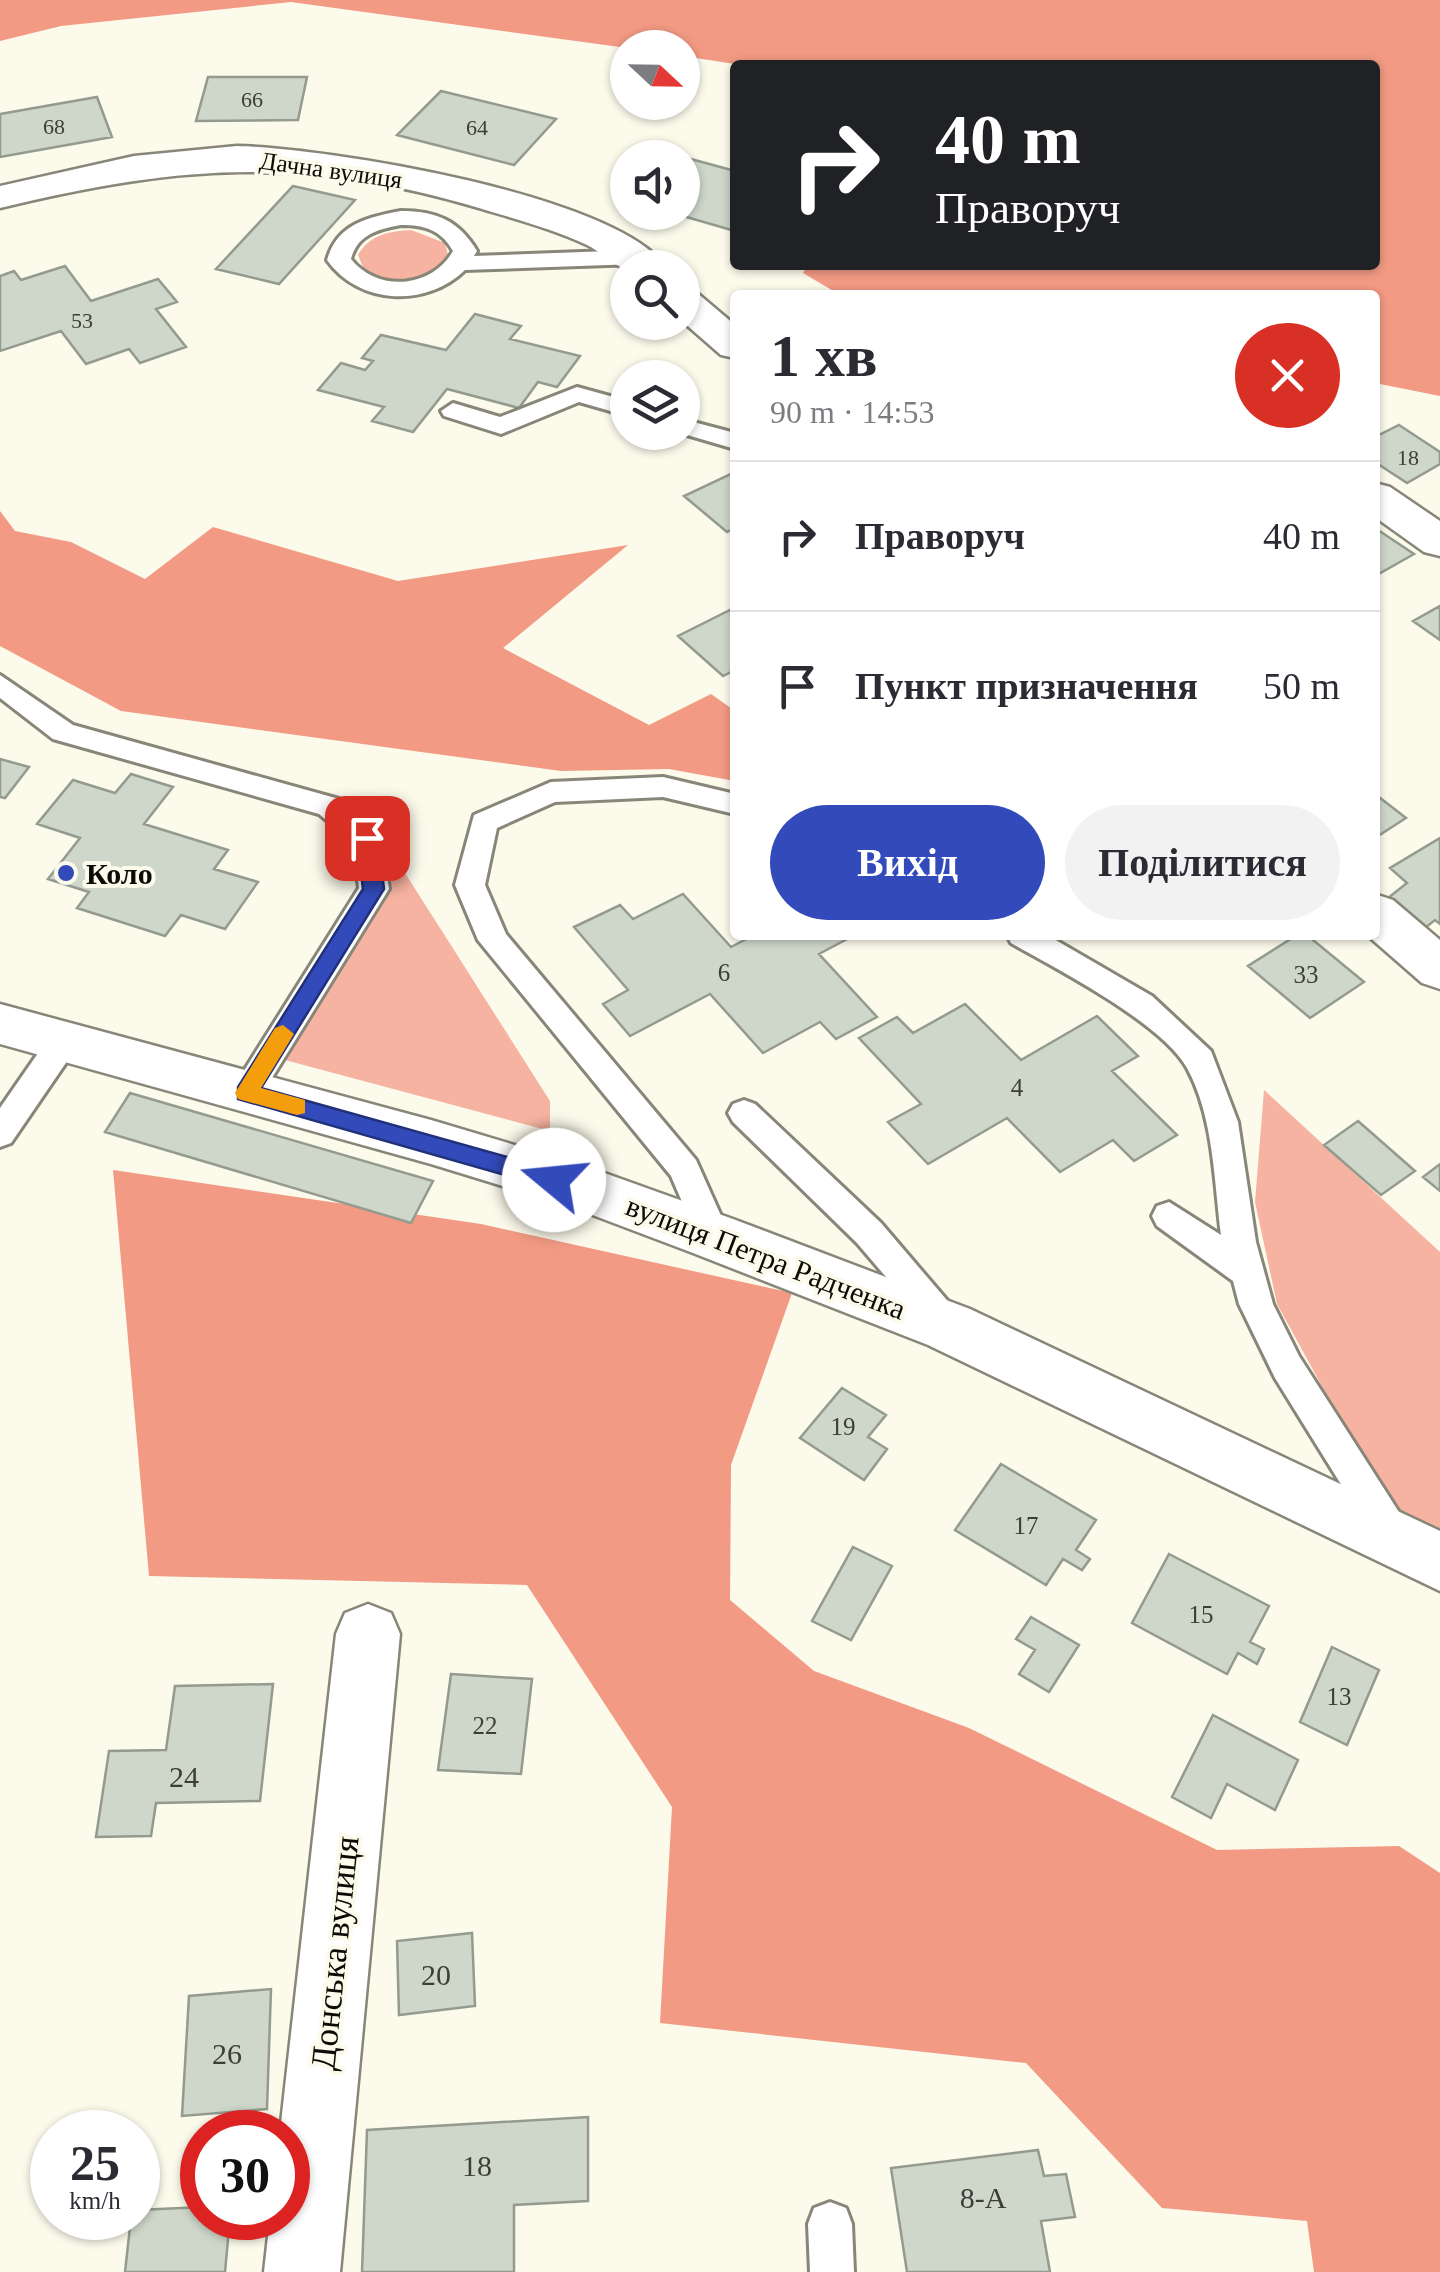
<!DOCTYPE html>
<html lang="uk">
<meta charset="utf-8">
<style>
:root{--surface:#fff;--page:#f2f2f3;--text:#2b2b33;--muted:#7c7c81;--line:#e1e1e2;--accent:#334abb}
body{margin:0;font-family:Georgia,serif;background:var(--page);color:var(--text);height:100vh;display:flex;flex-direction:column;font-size:38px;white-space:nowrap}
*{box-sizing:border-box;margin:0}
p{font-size:32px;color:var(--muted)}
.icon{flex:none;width:55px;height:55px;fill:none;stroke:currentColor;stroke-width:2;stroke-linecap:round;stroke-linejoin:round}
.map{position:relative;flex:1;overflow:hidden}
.sheet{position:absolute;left:730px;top:290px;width:650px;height:650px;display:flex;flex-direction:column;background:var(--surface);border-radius:10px;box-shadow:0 2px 8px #0004}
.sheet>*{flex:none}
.hud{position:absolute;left:730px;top:60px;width:650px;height:210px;border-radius:10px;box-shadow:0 2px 8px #0004;background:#202124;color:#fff;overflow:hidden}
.needle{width:65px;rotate:112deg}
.buttons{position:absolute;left:610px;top:30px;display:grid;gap:20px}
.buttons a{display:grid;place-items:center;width:90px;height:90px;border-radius:50%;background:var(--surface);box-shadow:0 2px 8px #0004;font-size:50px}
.speed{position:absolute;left:30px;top:2110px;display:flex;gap:20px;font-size:50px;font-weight:700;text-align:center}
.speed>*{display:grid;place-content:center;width:130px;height:130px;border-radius:50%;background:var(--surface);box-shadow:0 2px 8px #0004;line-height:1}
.speed small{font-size:25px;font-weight:400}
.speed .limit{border:15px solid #d22;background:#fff;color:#111}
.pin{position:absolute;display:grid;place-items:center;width:85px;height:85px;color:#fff;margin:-42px;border-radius:20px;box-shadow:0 5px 15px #0006}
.me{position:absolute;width:110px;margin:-55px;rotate:287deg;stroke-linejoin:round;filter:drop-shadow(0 0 8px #0008)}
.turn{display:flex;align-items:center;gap:35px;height:210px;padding:0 40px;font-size:45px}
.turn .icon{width:130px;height:130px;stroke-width:2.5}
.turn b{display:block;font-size:70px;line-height:85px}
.round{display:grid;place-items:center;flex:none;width:105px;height:105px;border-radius:52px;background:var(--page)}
.summary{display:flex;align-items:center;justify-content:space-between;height:170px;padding:0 40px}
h1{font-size:60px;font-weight:600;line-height:75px}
.button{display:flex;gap:20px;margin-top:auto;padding:20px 40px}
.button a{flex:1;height:115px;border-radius:60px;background:var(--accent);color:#fff;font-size:40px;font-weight:600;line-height:115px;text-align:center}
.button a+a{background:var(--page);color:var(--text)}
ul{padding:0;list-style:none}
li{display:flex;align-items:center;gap:30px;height:150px;padding:0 40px;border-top:2px solid var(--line)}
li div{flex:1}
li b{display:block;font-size:38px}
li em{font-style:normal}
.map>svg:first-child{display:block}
.green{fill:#f7b3a1}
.forest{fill:#f29a83}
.building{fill:#ced7c9;stroke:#939b8f;stroke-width:2.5}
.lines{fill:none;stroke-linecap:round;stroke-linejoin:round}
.lane-casing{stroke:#878678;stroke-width:6}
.street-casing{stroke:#878678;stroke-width:5}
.lane{fill:#fff;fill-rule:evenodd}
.street{fill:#fff;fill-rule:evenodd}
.route{fill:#334abb;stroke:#21307a;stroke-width:2.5}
.slow{fill:#f59e0b}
.poi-dot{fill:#334abb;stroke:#fcfaeb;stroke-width:4}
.labels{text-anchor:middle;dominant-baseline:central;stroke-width:8;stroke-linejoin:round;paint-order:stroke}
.far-number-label{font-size:22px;fill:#3c3f38}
.far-street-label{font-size:25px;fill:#0c0c07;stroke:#fcfaeb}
.number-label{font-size:25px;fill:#3c3f38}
.poi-label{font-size:30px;font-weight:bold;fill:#0c0c07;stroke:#fcfaeb;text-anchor:start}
.street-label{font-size:30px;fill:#0c0c07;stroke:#fcfaeb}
.near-number-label{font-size:30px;fill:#3c3f38}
.near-street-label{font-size:35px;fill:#0c0c07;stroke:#fcfaeb}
</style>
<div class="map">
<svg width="1440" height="2272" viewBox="0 0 1440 2272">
<rect width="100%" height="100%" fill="#fcfaeb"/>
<path class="green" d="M411,230L445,243L449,259C431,286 390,287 365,272L358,255C369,235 390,231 411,230Z
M398,871L405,873L550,1101V1131L285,1060L284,1050Z
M1264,1090L1440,1252V1544L1411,1530L1354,1445L1277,1304L1255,1202Z"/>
<path class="forest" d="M0,0H1440V396L1375,383V295H840L803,273L808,265H1375V65H741L683,56L682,48H627L291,2L61,26L0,41Z
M0,511L15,531L71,542L145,579L213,527L398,581L628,545L503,648L649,725L711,694L735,711V781L669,769L561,771L121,711L0,646Z
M113,1170L481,1224L792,1293L731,1465L730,1600L814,1671L969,1728L1217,1850L1399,1846L1440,1873V2272H1314L1307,2221L1162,2208L1026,2063L660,2023L672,1807L527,1585L149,1576Z"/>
<path class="building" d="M208,77H307L298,120L196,121Z
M441,91L556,119L514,165L397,135Z
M97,97L112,137L0,157V114Z
M658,150L735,171V231L669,212H682V158H651Z
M293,186L355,200L279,284L216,269Z
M65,266L91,301L158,279L177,302L156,309L186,347L140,363L129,349L86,364L61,331L0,351V276L14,271L21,280Z
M475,314L521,326L510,339L580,356L557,387L538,382L519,408L447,389L413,432L372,421L384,407L318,390L341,363L365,370L373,361L362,358L381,335L446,350Z
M1399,425L1440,452V464L1407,483L1375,462V437Z
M735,472V528L727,532L684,496Z
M1375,528L1414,554L1375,576Z
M1440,606V640L1413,621Z
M732,609L735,670L723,676L678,636Z
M0,759L29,767L5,798L0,797Z
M131,774L173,787L144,824L228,850L214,869L258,882L225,929L181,915L165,936L77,908L89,892L48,879L80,838L37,824L73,780L115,793Z
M1375,794L1406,818L1375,838Z
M1440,838V924L1435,920L1425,928L1388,898L1407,883L1390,868Z
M683,894L731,947L754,935H846L849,938L819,954L877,1017L836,1039L820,1022L763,1053L710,994L630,1036L603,1004L628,990L574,927L620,905L633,919Z
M1297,935H1307L1364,982L1310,1018L1248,966Z
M965,1004L1021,1060L1097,1016L1138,1056L1112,1071L1177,1135L1134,1161L1113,1140L1060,1172L1007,1118L928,1164L888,1122L921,1104L859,1038L897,1017L913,1033Z
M130,1093L433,1181L411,1223L105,1132Z
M1358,1121L1415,1171L1381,1195L1324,1145Z
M1440,1164V1191L1423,1177Z
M842,1388L886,1415L868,1437L887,1449L864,1480L800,1438Z
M1001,1464L1096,1520L1076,1550L1090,1559L1082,1570L1063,1559L1046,1585L955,1530Z
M853,1547L892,1566L851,1640L812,1621Z
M1169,1554L1269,1606L1250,1642L1264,1649L1257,1664L1238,1653L1227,1674L1132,1623Z
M1031,1617L1079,1645L1049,1692L1019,1674L1035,1650L1016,1639Z
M1332,1647L1379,1670L1347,1745L1300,1722Z
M451,1674L532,1679L521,1774L438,1770Z
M273,1684L260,1801L156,1803L151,1836L96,1837L109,1751L166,1750L175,1686Z
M1213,1715L1298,1760L1275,1810L1227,1784L1211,1818L1172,1797Z
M472,1933L475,2006L399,2015L397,1941Z
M271,1989L267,2109L182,2116L189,1996Z
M588,2117V2201L514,2205V2272H362L367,2130Z
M1038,2150L1044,2176L1066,2174L1075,2217L1041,2221L1050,2272H907L891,2168Z
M202,2207V2218H230L225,2272H125L131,2218H138V2210Z"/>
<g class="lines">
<g class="lane-casing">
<path id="lane" d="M401,211C437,211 459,221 477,251L474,256L637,250L649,257L637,264L465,270C426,308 359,305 327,260C337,224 368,217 401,211ZM401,225C425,225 441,230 453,251C432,288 378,293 351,259C357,235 378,229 401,225Z
M577,387L628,401V416L579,402L501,434L444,416L441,411L453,403L500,417Z
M682,419L735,433V449L677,432H682Z
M0,675L73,725L339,799L382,838L389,889L257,1102L246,1106L235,1102L230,1093L359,888L353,842L319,814L53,739L0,698Z
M663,777L735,794V814L663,797L555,802L497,828L485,885L506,934L696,1160L730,1236L725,1246L713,1250L701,1246L671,1176L478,940L455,885L474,815L551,782Z
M1007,935H1047L1152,996L1211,1051L1238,1122L1256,1242L1273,1304L1299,1356L1404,1520L1409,1532L1404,1544L1391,1549L1378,1544L1275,1378L1239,1304L1233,1281L1157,1226L1152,1216L1157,1206L1169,1202L1221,1235C1214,1182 1214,1117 1187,1068C1161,1022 1058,970 1011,943Z
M63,1030L74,1033L79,1042L74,1051L11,1143L0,1147V1108L52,1033Z
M744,1100L755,1104L881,1223L957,1312L962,1322L957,1332L945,1337L933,1332L857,1243L733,1122L728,1113L733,1104Z
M830,2202L846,2208L852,2224L854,2272H810L808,2224L814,2208Z"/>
</g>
<g class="street-casing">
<path id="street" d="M237,146C326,148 616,194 667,268C657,268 629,270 626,269C613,265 600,251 587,245C553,229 515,219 479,208C302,155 177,165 0,208V186L134,156Z
M682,288L696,292L735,325V358L721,355L682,321Z
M1375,483L1390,487L1440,521V556L1424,552L1375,517Z
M1375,894L1393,900L1440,940V989L1422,983L1367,935H1375Z
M0,1004L431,1120L585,1166L733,1219L970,1309L1440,1531V1591L928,1345L693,1253L574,1208L431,1164L0,1044Z
M368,1604L391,1613L400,1634L340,2272H264L270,2218H288V2132H280L336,1634L345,1613Z"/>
</g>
<use href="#lane" class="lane"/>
<use href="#street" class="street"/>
</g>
<path class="route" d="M367,831L378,838L384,889L261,1088L554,1170L566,1180L563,1186L554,1189L238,1099V1087L363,889L357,838Z"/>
<path class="slow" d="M283,1025L294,1034L261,1088L305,1100V1113L297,1115L238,1099L235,1093L275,1028Z"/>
<circle class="poi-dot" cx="66" cy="873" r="10"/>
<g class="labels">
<g class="far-number-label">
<text x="252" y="99">66</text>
<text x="54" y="126">68</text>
<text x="477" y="127">64</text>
<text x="82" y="320">53</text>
<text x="1408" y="457">18</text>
</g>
<g class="far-street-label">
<text transform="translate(331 170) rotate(8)">Дачна вулиця</text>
</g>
<g class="number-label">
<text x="724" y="972">6</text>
<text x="1306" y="974">33</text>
<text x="1017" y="1087">4</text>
<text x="843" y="1426">19</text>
<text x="1026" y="1525">17</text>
<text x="1201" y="1614">15</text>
<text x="1339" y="1696">13</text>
<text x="485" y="1725">22</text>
</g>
<g class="poi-label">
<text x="86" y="873">Коло</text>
</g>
<g class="street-label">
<text transform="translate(766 1257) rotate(21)">вулиця Петра Радченка</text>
</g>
<g class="near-number-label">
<text x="184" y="1776">24</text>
<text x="436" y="1974">20</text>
<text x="227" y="2053">26</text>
<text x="477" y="2165">18</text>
<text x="983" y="2197">8-А</text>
</g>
<g class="near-street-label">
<text transform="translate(335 1953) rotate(-84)">Донська вулиця</text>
</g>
</g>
</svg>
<div class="buttons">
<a><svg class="needle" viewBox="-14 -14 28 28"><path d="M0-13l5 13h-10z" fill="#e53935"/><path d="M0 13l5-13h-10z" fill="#7c7c81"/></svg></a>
<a><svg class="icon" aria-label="sound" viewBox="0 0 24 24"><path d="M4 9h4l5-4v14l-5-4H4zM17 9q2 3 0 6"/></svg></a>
<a><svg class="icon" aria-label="search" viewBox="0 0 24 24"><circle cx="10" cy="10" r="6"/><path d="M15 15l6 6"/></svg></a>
<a><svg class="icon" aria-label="layers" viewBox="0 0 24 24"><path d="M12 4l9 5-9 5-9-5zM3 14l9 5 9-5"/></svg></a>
</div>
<div class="speed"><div>25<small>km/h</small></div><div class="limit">30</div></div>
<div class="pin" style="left:367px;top:838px;background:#d93025"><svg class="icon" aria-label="arrive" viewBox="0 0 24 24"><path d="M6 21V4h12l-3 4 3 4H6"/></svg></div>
<svg class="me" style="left:554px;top:1180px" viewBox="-20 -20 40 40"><circle r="19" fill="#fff"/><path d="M0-13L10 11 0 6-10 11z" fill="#334abb"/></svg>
<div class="hud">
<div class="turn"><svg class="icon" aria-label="right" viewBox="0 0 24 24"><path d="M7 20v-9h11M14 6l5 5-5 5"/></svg><div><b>40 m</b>Праворуч</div></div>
</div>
<section class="sheet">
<div class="summary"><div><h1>1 хв</h1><p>90 m · 14:53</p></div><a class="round" style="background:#d93025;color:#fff"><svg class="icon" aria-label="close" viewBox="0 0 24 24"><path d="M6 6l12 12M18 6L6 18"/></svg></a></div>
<ul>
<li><svg class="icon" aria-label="right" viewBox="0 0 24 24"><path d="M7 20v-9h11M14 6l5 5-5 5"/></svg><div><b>Праворуч</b></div><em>40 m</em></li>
<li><svg class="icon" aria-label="arrive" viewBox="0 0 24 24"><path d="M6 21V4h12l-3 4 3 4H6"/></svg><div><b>Пункт призначення</b></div><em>50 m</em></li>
</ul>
<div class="button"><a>Вихід</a><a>Поділитися</a></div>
</section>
</div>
